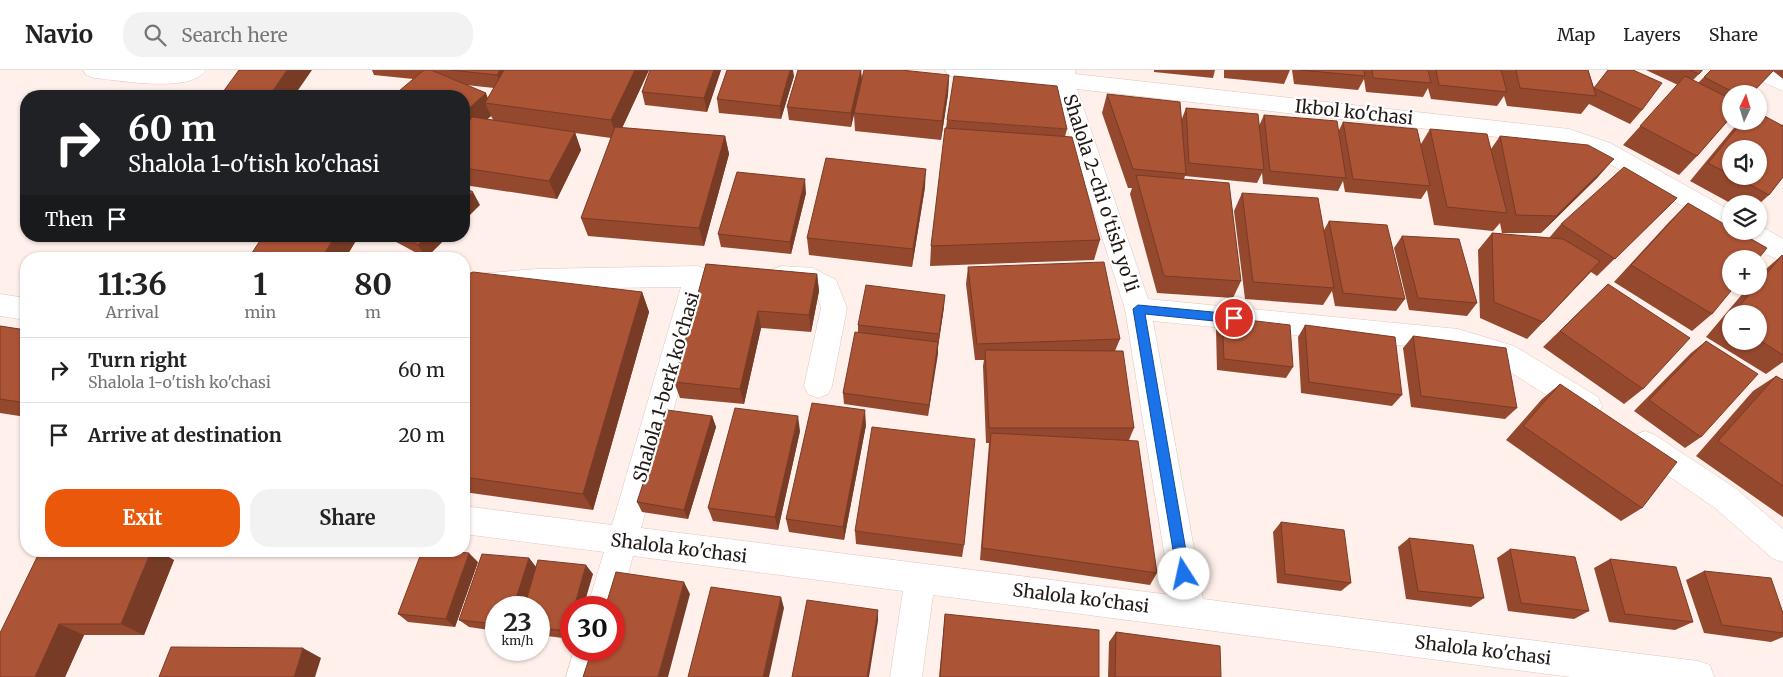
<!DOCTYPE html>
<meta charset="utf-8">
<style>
:root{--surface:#fff;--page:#f2f2f2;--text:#222;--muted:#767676;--line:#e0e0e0;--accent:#ea580c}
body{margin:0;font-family:Merriweather,serif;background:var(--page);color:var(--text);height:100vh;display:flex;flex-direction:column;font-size:19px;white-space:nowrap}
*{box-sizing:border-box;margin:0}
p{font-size:16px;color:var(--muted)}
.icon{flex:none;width:28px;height:28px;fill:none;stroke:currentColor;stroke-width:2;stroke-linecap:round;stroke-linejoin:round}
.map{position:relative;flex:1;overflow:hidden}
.drawer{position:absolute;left:20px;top:182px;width:450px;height:305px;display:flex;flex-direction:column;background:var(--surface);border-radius:20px;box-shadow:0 1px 4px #0004}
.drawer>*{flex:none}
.banner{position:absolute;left:20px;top:20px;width:450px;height:152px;border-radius:20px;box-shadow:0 1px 4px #0004;background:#202124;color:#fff;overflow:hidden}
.needle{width:32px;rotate:4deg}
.fabs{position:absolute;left:1722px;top:15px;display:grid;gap:10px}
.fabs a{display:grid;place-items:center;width:45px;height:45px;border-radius:50%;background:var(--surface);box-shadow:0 1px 4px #0004;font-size:25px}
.speed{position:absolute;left:485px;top:526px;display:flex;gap:10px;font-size:25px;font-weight:700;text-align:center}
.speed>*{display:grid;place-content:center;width:65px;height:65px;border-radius:50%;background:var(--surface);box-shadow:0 1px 4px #0004;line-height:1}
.speed small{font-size:12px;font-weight:400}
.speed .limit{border:8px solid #d22;background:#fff;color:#111}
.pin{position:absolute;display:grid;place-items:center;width:42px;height:42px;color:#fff;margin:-21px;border:2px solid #fff;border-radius:50%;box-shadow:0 1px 5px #0007}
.me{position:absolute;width:55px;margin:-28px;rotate:350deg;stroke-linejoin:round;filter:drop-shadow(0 0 4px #0008)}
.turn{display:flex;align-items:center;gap:18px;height:105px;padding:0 25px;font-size:22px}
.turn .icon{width:65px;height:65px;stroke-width:2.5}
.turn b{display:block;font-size:35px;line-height:42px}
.then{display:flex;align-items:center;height:48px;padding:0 25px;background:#0003;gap:10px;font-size:19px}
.eta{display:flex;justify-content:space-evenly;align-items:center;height:85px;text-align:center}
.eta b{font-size:30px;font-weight:700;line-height:35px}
.cta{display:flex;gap:10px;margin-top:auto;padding:10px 25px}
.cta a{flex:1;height:58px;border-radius:20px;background:var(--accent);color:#fff;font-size:20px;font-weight:700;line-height:58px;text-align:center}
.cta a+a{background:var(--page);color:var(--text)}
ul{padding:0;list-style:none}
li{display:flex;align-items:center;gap:15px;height:65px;padding:0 25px;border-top:1px solid var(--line)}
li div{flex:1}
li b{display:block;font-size:19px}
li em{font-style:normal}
header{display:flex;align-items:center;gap:30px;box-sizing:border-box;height:70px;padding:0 25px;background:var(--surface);border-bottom:1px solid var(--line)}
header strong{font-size:24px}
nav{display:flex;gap:28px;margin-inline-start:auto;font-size:18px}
.search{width:350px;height:45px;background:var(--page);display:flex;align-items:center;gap:12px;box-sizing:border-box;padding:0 18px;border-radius:20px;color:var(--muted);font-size:19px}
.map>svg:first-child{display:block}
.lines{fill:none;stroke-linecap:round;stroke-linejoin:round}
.minor-casing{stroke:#dfc6be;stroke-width:1}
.minor{fill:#fff;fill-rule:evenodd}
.wall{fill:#94482e;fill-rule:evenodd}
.shaded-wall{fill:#783b26}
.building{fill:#ac5436;stroke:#783b26}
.route{fill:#1a73e8;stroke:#114b97}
.labels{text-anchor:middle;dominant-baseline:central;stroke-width:4.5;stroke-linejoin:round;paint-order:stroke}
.street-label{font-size:18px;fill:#211815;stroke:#fff}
</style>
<header>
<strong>Navio</strong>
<div class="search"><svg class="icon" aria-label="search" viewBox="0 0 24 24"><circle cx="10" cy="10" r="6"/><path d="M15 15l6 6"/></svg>Search here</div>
<nav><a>Map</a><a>Layers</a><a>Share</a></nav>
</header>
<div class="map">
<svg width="1783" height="607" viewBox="0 0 1783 607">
<rect width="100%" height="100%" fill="#fff0eb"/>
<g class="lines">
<g class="minor-casing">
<path id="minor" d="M83,0H206C191,24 119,10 94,8L86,5Z
M945,0H1075V4L1569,59L1610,73L1731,141V162L1722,159L1594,85L1567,75L1077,19L1148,229L1458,259L1514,276L1598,327L1602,336L1598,345L1588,348L1578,345L1496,293L1458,281L1153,251L1203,529L1698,591L1710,595L1714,607H1571L933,525L922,607H890L903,521L633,486L619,538L614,549V538H587L604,482L464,464V436L612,455L681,217L536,219L464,225V205L536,199L697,196L706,199L710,206L641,458L1171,525L1125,239L1054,17L956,8L948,5Z
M1745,0H1775L1783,4V21L1748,5Z
M1759,155L1783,169V191C1768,186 1743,175 1736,161H1759Z
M782,196L813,198L836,210L847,238L832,316L828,324L818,328L808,324L804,316L821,238L816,223L808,218L782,216L773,213L769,206L773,199Z
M0,224L26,228V250L0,246Z
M1645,361L1655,365L1735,418L1783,459V492L1772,488L1715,438L1635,383L1631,374L1635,365Z
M574,580H606L598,607H566Z"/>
</g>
<use href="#minor" class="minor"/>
</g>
<path class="wall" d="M372,0H649L622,58L725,66L729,84L704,176L588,166L581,148L611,68L575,63L581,80L557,129L464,115V26L413,9L374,5ZM466,15L494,18L488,28ZM491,46L493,50L487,49Z
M650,0H721L707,42L645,35L642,22Z
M861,0L862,11L949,5L948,24L941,70L855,61L854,45L851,57L789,50L787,37Z
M1154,0H1215L1213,8L1154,2Z
M1224,0H1290L1284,14L1224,8Z
M1292,0H1588L1594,18L1608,0L1642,40L1630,54L1589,34L1581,44L1507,36L1504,26L1497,36L1431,29L1428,18L1423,27L1366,22L1364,9L1358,20L1294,14Z
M1646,0H1703L1693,10L1698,13L1711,0H1783V9L1773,1L1751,24H1731V47L1697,86L1679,105L1623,75L1678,15Z
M794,6L781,49L719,43L717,29Z
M1107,24L1181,51L1186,38L1259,56L1264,45L1338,62L1343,52L1421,74L1430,59L1491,79L1500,66L1598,107L1541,163H1502L1500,153L1493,161L1434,155L1427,120L1421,129L1345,122L1343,111L1338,121L1263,114L1262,103L1257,113L1185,106L1184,109L1241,211L1233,228L1157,223L1130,124L1132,118H1128L1102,43Z
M947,50L1067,59L1065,67L1100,170L1094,190L930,196L931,176Z
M1741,51H1759L1782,55L1783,54V107L1769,125L1759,134H1732L1690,111L1733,59ZM1731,79L1759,106H1731Z
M925,117L912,197L809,185L807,168Z
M806,123L791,184L721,177L718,164Z
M1242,123L1324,160L1329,151L1405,229L1396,241L1335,236L1332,221L1323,235L1245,229L1234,141Z
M1677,128L1597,206L1591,202L1527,269L1480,248L1478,180L1492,163L1549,168L1561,154Z
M1688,133L1712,244L1692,261L1614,212L1670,151Z
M385,166H448L426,188Z
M1402,166L1477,233L1467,246L1409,240L1394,178Z
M1782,185L1783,186V292L1766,304L1706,267L1749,216H1759V205ZM1731,244H1759V271H1731Z
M706,194L817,204L819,221L811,262L761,258L744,334L680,328L674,312Z
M968,197L1120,269L1115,281L1134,358L1129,370L1157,503L1150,515L980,490L989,373H986L983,296L984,290H975L966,214Z
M464,206L642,222L649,242L593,440L464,422Z
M1608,214L1643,319L1624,334L1543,277Z
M944,237L928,346L844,334L843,323L858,262V255Z
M1222,247L1293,297L1286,308L1217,300L1216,259Z
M1305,255L1402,325L1392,336L1301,323L1298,267Z
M0,256L26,260V347L0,343Z
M1413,266L1517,338L1505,349L1411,337L1403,278Z
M1706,271L1701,367L1685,378L1634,341L1691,283Z
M1776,306L1782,310L1783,309V447L1696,386L1753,321Z
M1560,314L1642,438L1621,451L1506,370L1542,329Z
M712,346L716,357L688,449L642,442L637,432Z
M866,355L844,470L789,462L786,449Z
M800,361L778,460L713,451L708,438Z
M1281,452L1351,513L1341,521L1277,513L1273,462Z
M855,461L964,475L962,487L856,474Z
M1409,468L1484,528L1471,537L1406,529L1398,477Z
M1510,479L1589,541L1574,549L1508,541L1497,488Z
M529,488L536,497L593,504L571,538V569L539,565V538H496V561L469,557L459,550Z
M1610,489L1693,552L1675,560L1609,552L1594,498Z
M174,490L144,565H84L65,607H0V563Z
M478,492L455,557L408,552L398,544Z
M1704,501L1783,543V567L1771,572L1704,563L1686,510Z
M945,544L1099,607H939Z
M1116,562L1221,607H1108L1109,572Z"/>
<path class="shaded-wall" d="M287,0H312L294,26H269Z
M500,0H513L503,19L497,5Z
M635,0H649L617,69L611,50Z
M714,0H721L707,42L704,28Z
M790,0H793L794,6L781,49L780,36Z
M861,0L862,14L854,43L851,57V43Z
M949,5L948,24L941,70L942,51Z
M486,23L490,34L485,33L491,46L464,71V43Z
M575,62L581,80L557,129L549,111Z
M725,66L729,84L704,176L699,158Z
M1614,89L1598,107L1541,163L1556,146Z
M926,99L925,117L912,197L913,179Z
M805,109L806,123L791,184L790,172Z
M473,122L480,135L464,151V131Z
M335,166H359L345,189H321Z
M427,166H448L426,188L418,175Z
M817,204L819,221L811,262L809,245Z
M642,222L649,242L593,440L583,424Z
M945,225L944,237L938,276L939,264Z
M758,241L761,258L744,334L740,319Z
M938,272V284L928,346L929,335Z
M865,340L866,355L844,470L843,457Z
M712,346L716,357L688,449L684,440Z
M798,346L800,361L778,460L775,447Z
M151,481H159L174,490L144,565L121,554Z
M469,483L478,492L455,557L446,549Z
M529,488L536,497L524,538H513Z
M586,495L593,504L583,538H574Z
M684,512L690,524L668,607H658Z
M781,527L784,538L769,607H763Z
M878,540V551L869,607H867Z
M571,546V566L567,561Z
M59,554L84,565L65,607H35Z
M303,578L321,588L315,607H294Z"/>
<path class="building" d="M239,0H287L269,26H220Z
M424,0H431L486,23L464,43V26H393Z
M450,0H500L497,5Z
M504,0H635L611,50L485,33Z
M650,0H714L704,28L642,22Z
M727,0H790L780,36L717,29Z
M798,0H861L851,43L787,37Z
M864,0H901L949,5L942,51L854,43Z
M1300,0H1364L1365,6Z
M1372,0H1428L1431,13L1373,8Z
M1436,0H1501L1507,22L1439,15Z
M1516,0H1588L1596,26L1520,18Z
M1608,0H1633L1662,13L1642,40L1594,18Z
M1689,0H1702L1699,4Z
M1711,0H1774L1751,24H1737L1704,7Z
M954,6L1057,16L1067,59L947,50Z
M1685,6L1731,29V47L1697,86L1640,56Z
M1107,24L1180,32L1186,104L1133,99Z
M1186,38L1258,44L1264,100L1189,93Z
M1759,43L1783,56V107L1769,125L1734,106H1759V79H1731V105L1708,93L1743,51H1759Z
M1264,45L1337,51L1346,108L1270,101Z
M472,47L575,62L549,111L464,98V60Z
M1343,52L1417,59L1430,116L1353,109Z
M615,57L725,66L699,158L581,148Z
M945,58L1072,67L1100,170L931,176Z
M1430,59L1487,64L1507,143L1447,137Z
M1500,66L1588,75L1614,89L1556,146L1516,145Z
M826,88L926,99L913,179L807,168Z
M1624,97L1677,128L1615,189L1561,154Z
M737,102L805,109L790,172L718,164Z
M1136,105L1229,113L1241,211L1164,206Z
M464,117L473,122L464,131Z
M1242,123L1318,128L1334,218L1253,212Z
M1688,133L1731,158V161H1737L1767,178L1758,189H1731V216H1735L1712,244L1631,195Z
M1329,151L1387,155L1405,229L1343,223Z
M1492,163L1563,169L1600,191L1543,252L1494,232Z
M263,166H335L321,189H248Z
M401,166H427L418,175Z
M1402,166L1459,169L1477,233L1418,228Z
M1782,185L1783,186V285L1759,270V244H1733L1756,216H1759V213Z
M1104,192L1120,269L977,274L968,197Z
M706,194L817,204L809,245L758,241L740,319L674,312Z
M473,202L642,222L583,424L464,407V206Z
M1608,214L1690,268L1643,319L1560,261Z
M866,215L945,225L939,264L858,255Z
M1731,246V253L1727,251Z
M1222,247L1290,255L1293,297L1224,289Z
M1305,255L1395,267L1402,325L1309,312Z
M0,256L26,260V333L0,329Z
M855,262L938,272L929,335L843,323Z
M1413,266L1506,278L1517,338L1421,326Z
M1706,271L1758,304L1701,367L1649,330Z
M985,280L1123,281L1134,358H989Z
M1776,306L1783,310V416L1718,371Z
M1560,314L1677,392L1642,438L1523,356Z
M812,333L865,340L843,457L786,449Z
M735,338L798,346L775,447L708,438Z
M667,340L712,346L684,440L637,432Z
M872,357L975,369L964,475L855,461Z
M991,363L1138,371L1157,503L982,478Z
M1281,452L1344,460L1351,513L1285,504Z
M1409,468L1473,475L1484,528L1418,521Z
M1510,479L1575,487L1589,541L1521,533Z
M40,481H151L121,554H59L35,607H0V563Z
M422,481H449L469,483L446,549L398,544Z
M482,484L529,488L513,538H496V554L459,550Z
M1610,489L1676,497L1693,552L1625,544Z
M538,490L586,495L574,538H571V546L567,561L539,558V538H524Z
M1704,501L1771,508L1783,543V563L1722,555Z
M616,502L684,512L658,607H583L592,580H614V538H605Z
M711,517L781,527L763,607H688Z
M807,530L878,540L867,607H792Z
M945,544L1099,560V607H940Z
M1116,562L1220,576L1221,607H1115Z
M171,577L303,578L294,607H159Z"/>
<path class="route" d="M1138,235L1234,244L1240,248L1234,253L1145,244L1190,504L1188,509L1184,511L1179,509L1177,504L1133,239Z"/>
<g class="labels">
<g class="street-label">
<text transform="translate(1354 42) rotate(6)">Ikbol ko'chasi</text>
<text transform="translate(1101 123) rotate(72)">Shalola 2-chi o'tish yo'li</text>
<text transform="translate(666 317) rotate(-74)">Shalola 1-berk ko'chasi</text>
<text transform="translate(679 478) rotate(7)">Shalola ko'chasi</text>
<text transform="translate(1081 528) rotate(7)">Shalola ko'chasi</text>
<text transform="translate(1483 580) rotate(7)">Shalola ko'chasi</text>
</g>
</g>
</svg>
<div class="fabs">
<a><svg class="needle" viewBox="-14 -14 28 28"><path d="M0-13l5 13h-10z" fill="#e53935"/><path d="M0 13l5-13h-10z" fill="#767676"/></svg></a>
<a><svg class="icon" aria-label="sound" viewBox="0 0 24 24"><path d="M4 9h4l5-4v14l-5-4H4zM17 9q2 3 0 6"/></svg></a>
<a><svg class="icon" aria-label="layers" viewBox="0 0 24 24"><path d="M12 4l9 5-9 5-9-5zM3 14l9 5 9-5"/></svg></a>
<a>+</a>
<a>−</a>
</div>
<div class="speed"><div>23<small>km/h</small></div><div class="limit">30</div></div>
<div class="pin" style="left:1234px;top:248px;background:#d93025"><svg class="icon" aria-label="arrive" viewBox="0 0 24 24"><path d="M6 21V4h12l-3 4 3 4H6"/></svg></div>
<svg class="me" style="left:1184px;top:504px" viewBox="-20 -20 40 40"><circle r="19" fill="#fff"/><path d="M0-13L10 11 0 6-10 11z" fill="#1a73e8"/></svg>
<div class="banner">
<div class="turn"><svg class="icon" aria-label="right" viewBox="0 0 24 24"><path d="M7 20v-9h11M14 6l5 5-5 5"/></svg><div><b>60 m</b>Shalola 1-o'tish ko'chasi</div></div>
<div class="then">Then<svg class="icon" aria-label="arrive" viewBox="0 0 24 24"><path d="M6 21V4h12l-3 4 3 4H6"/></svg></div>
</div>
<section class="drawer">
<div class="eta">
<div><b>11:36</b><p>Arrival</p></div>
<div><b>1</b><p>min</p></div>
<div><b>80</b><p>m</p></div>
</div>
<ul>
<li><svg class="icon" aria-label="right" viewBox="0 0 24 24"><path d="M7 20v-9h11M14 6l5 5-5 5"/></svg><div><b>Turn right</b><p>Shalola 1-o'tish ko'chasi</p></div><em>60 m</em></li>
<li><svg class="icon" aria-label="arrive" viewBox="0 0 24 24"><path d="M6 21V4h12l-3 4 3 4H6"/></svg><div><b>Arrive at destination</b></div><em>20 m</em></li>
</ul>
<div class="cta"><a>Exit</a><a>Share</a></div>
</section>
</div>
